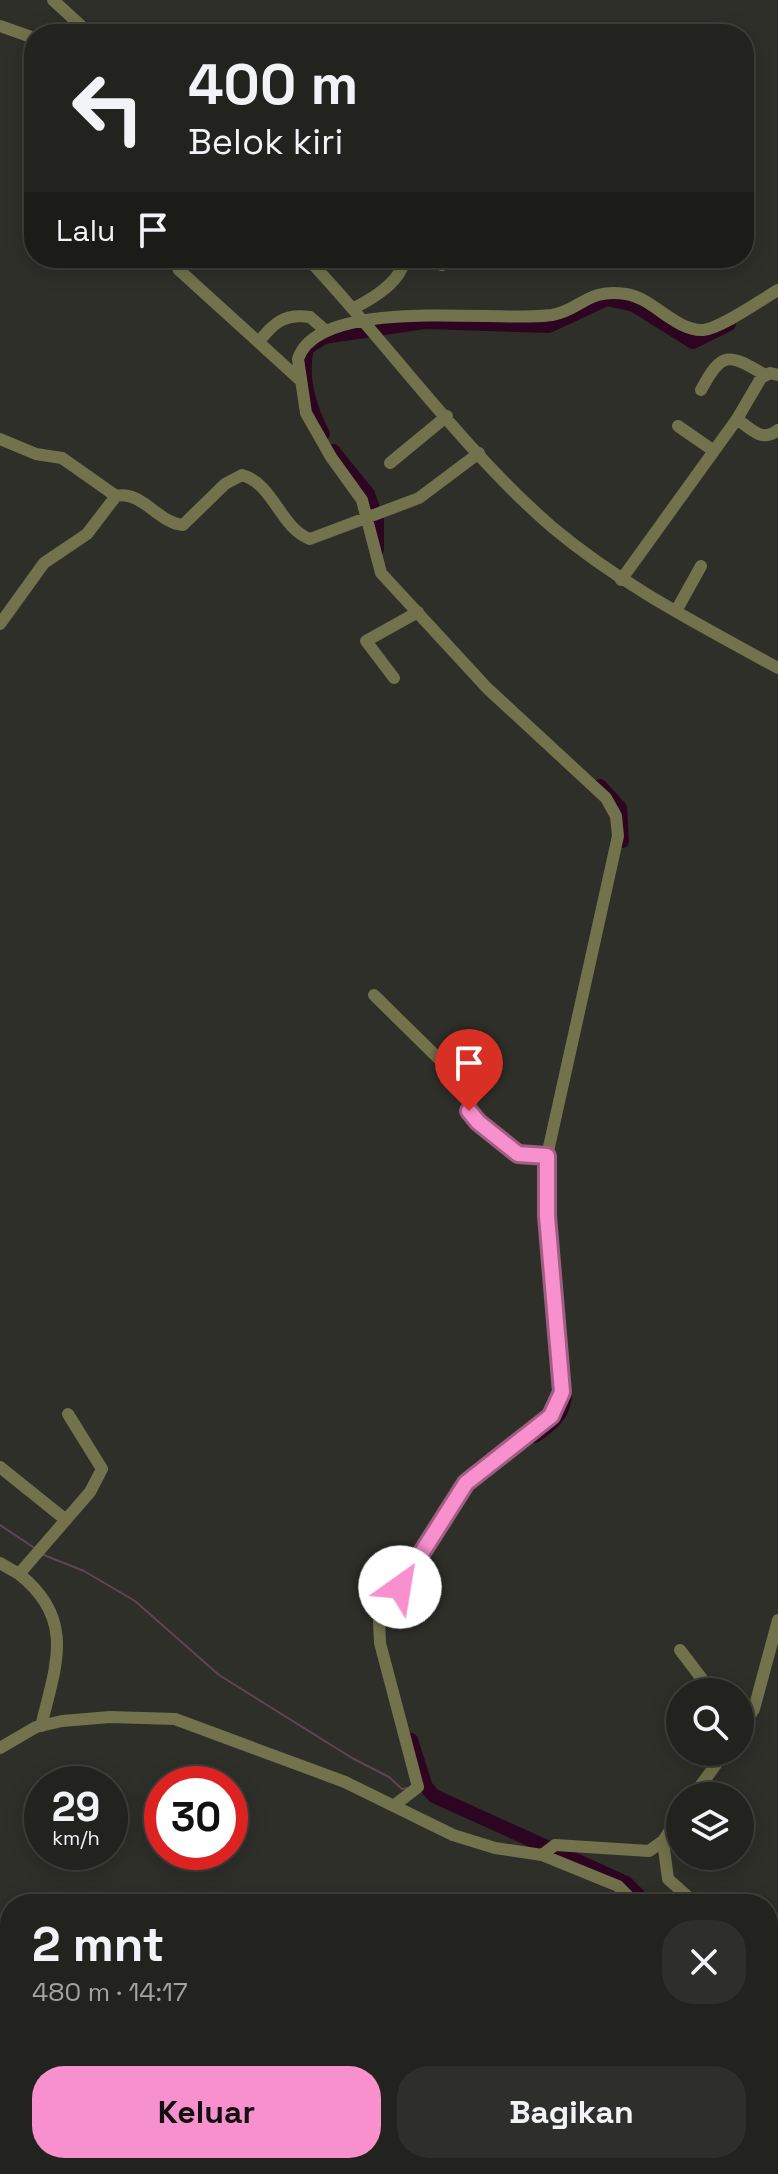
<!DOCTYPE html>
<html lang="id">
<meta charset="utf-8">
<style>
:root{--surface:#22231f;--page:#2e2f2c;--text:#f1f3f6;--muted:#a2a4a4;--line:#3f403d;--accent:#f790cd}
body{margin:0;font-family:"Space Grotesk",sans-serif;background:var(--page);color:var(--text);height:100vh;display:flex;flex-direction:column;font-size:30px;white-space:nowrap}
*{box-sizing:border-box;margin:0}
p{font-size:26px;color:var(--muted)}
.icon{flex:none;width:44px;height:44px;fill:none;stroke:currentColor;stroke-width:2;stroke-linecap:round;stroke-linejoin:round}
.map{position:relative;flex:1;overflow:hidden}
.panel{position:absolute;left:0px;top:1894px;width:778px;height:280px;display:flex;flex-direction:column;background:var(--surface);border-radius:32px 32px 0 0;box-shadow:0 4px 20px #0003,0 0 0 2px var(--line)}
.panel>*{flex:none}
.top-card{position:absolute;left:24px;top:24px;width:730px;height:244px;border-radius:32px;box-shadow:0 4px 20px #0003,0 0 0 2px var(--line);background:#22231f;color:var(--text);overflow:hidden}
.tools{position:absolute;left:666px;top:1678px;display:grid;gap:16px}
.tools a{display:grid;place-items:center;width:88px;height:88px;border-radius:50%;background:var(--surface);box-shadow:0 4px 20px #0003,0 0 0 2px var(--line);font-size:40px}
.speed{position:absolute;left:24px;top:1766px;display:flex;gap:16px;font-size:40px;font-weight:700;text-align:center}
.speed>*{display:grid;place-content:center;width:104px;height:104px;border-radius:50%;background:var(--surface);box-shadow:0 4px 20px #0003,0 0 0 2px var(--line);line-height:1}
.speed small{font-size:20px;font-weight:400}
.speed .limit{border:12px solid #d22;background:#fff;color:#111}
.pin{position:absolute;display:grid;place-items:center;width:68px;height:68px;color:#fff;margin:-82px -34px;border-radius:50% 50% 50% 0;rotate:-45deg;box-shadow:0 0 8px #0007}
.pin .icon{rotate:45deg}
.me{position:absolute;width:88px;margin:-44px;rotate:32deg;stroke-linejoin:round;filter:drop-shadow(0 0 6px #0008)}
.turn{display:flex;align-items:center;gap:28px;height:168px;padding:0 32px;font-size:36px}
.turn .icon{width:104px;height:104px;stroke-width:2.5}
.turn b{display:block;font-size:56px;line-height:68px}
.then{display:flex;align-items:center;height:76px;padding:0 32px;background:#0003;gap:16px;font-size:30px}
.round{display:grid;place-items:center;flex:none;width:84px;height:84px;border-radius:32px;background:var(--page)}
.headline{display:flex;align-items:center;justify-content:space-between;height:136px;padding:0 32px}
h1{font-size:48px;font-weight:800;line-height:60px}
.action{display:flex;gap:16px;margin-top:auto;padding:16px 32px}
.action a{flex:1;height:92px;border-radius:32px;background:var(--accent);color:#111;font-size:32px;font-weight:800;line-height:92px;text-align:center}
.action a+a{background:var(--page);color:var(--text)}
.map>svg:first-child{display:block}
.lines{fill:none;stroke-linecap:round;stroke-linejoin:round}
.stream{stroke:#604456;stroke-width:2}
.river{stroke:#2d0520;stroke-width:14}
.minor{stroke:#72734c;stroke-width:12}
.route-casing{stroke:#a15e85;stroke-width:20}
.route{stroke:#f790cd;stroke-width:14}
</style>
<div class="map">
<svg width="778" height="2174" viewBox="0 0 778 2174">
<rect width="100%" height="100%" fill="#2e2f29"/>
<g class="lines">
<path class="stream" d="M0,1525L36,1549
M44,1555L84,1571L135,1601L219,1675L352,1758L389,1777L402,1789L408,1788"/>
<path class="river" d="M323,434C309,407 300,378 307,348L324,337L424,322L549,326L607,299L634,305L693,342L729,324
M333,451L368,494L377,520V549
M600,786L620,808L622,841
M535,1436C551,1424 565,1415 565,1393
M411,1740L426,1787L434,1796L626,1883L647,1904
M700,2174L704,2164"/>
<path class="minor" d="M53,0L90,34
M0,26L34,38
M175,258L179,270L299,379
M307,258C389,345 462,449 552,527C621,585 700,625 778,668
M426,258L442,265L451,258
M354,308C374,298 401,282 405,258
M259,342C273,323 285,313 310,317L326,331
M701,390C722,351 728,353 765,375
M737,419C751,429 762,443 778,430
M678,426L714,451
M0,439L36,454L62,458L116,496
M390,463L447,416
M621,580L737,419L761,378L770,373L778,375
M676,611L701,566
M0,624L44,563L87,534L116,496C142,490 158,523 183,525L225,484L242,475C274,484 280,528 310,539L419,498L479,453
M394,678L366,641L418,612
M374,995L442,1062L469,1075L474,1092L469,1111L478,1122L518,1154L547,1156
M0,1467L66,1520
M0,1563L19,1574
M680,1650L712,1692
M41,1726C56,1665 76,1619 19,1574L90,1492L102,1469L68,1414
M740,1731L754,1709L778,1620
M0,1748L36,1727L62,1721L110,1717L175,1719L345,1782L453,1835L495,1848L542,1855L555,1845L649,1851L663,1841L680,1815
M693,1796L725,1752
M396,1804L418,1787L380,1643L379,1622L466,1483L551,1416L560,1402L561,1382L547,1216V1156L618,836L616,816L606,798L487,688L381,573L362,500L331,457L306,413L298,359C319,295 498,323 552,315C581,310 587,288 626,294C653,298 675,331 703,330C720,329 761,300 778,290
M663,1841L668,1879L696,1904
M542,1855L618,1886L636,1904
M0,2161L10,2151
M385,2164L409,2165L413,2174
M684,2174L689,2164"/>
</g>
<g class="lines">
<g class="route-casing">
<path id="route" d="M400,1587L466,1483L551,1416L562,1392L547,1216V1156L518,1154L478,1122L469,1111"/>
</g>
<use href="#route" class="route"/>
</g>
</svg>
<div class="tools">
<a><svg class="icon" aria-label="search" viewBox="0 0 24 24"><circle cx="10" cy="10" r="6"/><path d="M15 15l6 6"/></svg></a>
<a><svg class="icon" aria-label="layers" viewBox="0 0 24 24"><path d="M12 4l9 5-9 5-9-5zM3 14l9 5 9-5"/></svg></a>
</div>
<div class="speed"><div>29<small>km/h</small></div><div class="limit">30</div></div>
<div class="pin" style="left:469px;top:1111px;background:#d93025"><svg class="icon" aria-label="arrive" viewBox="0 0 24 24"><path d="M6 21V4h12l-3 4 3 4H6"/></svg></div>
<svg class="me" style="left:400px;top:1587px" viewBox="-20 -20 40 40"><circle r="19" fill="#fff"/><path d="M0-13L10 11 0 6-10 11z" fill="#f790cd"/></svg>
<div class="top-card">
<div class="turn"><svg class="icon" aria-label="left" viewBox="0 0 24 24"><path d="M17 20v-9H6M10 6l-5 5 5 5"/></svg><div><b>400 m</b>Belok kiri</div></div>
<div class="then">Lalu<svg class="icon" aria-label="arrive" viewBox="0 0 24 24"><path d="M6 21V4h12l-3 4 3 4H6"/></svg></div>
</div>
<section class="panel">
<div class="headline"><div><h1>2 mnt</h1><p>480 m · 14:17</p></div><a class="round"><svg class="icon" aria-label="close" viewBox="0 0 24 24"><path d="M6 6l12 12M18 6L6 18"/></svg></a></div>
<div class="action"><a>Keluar</a><a>Bagikan</a></div>
</section>
</div>
